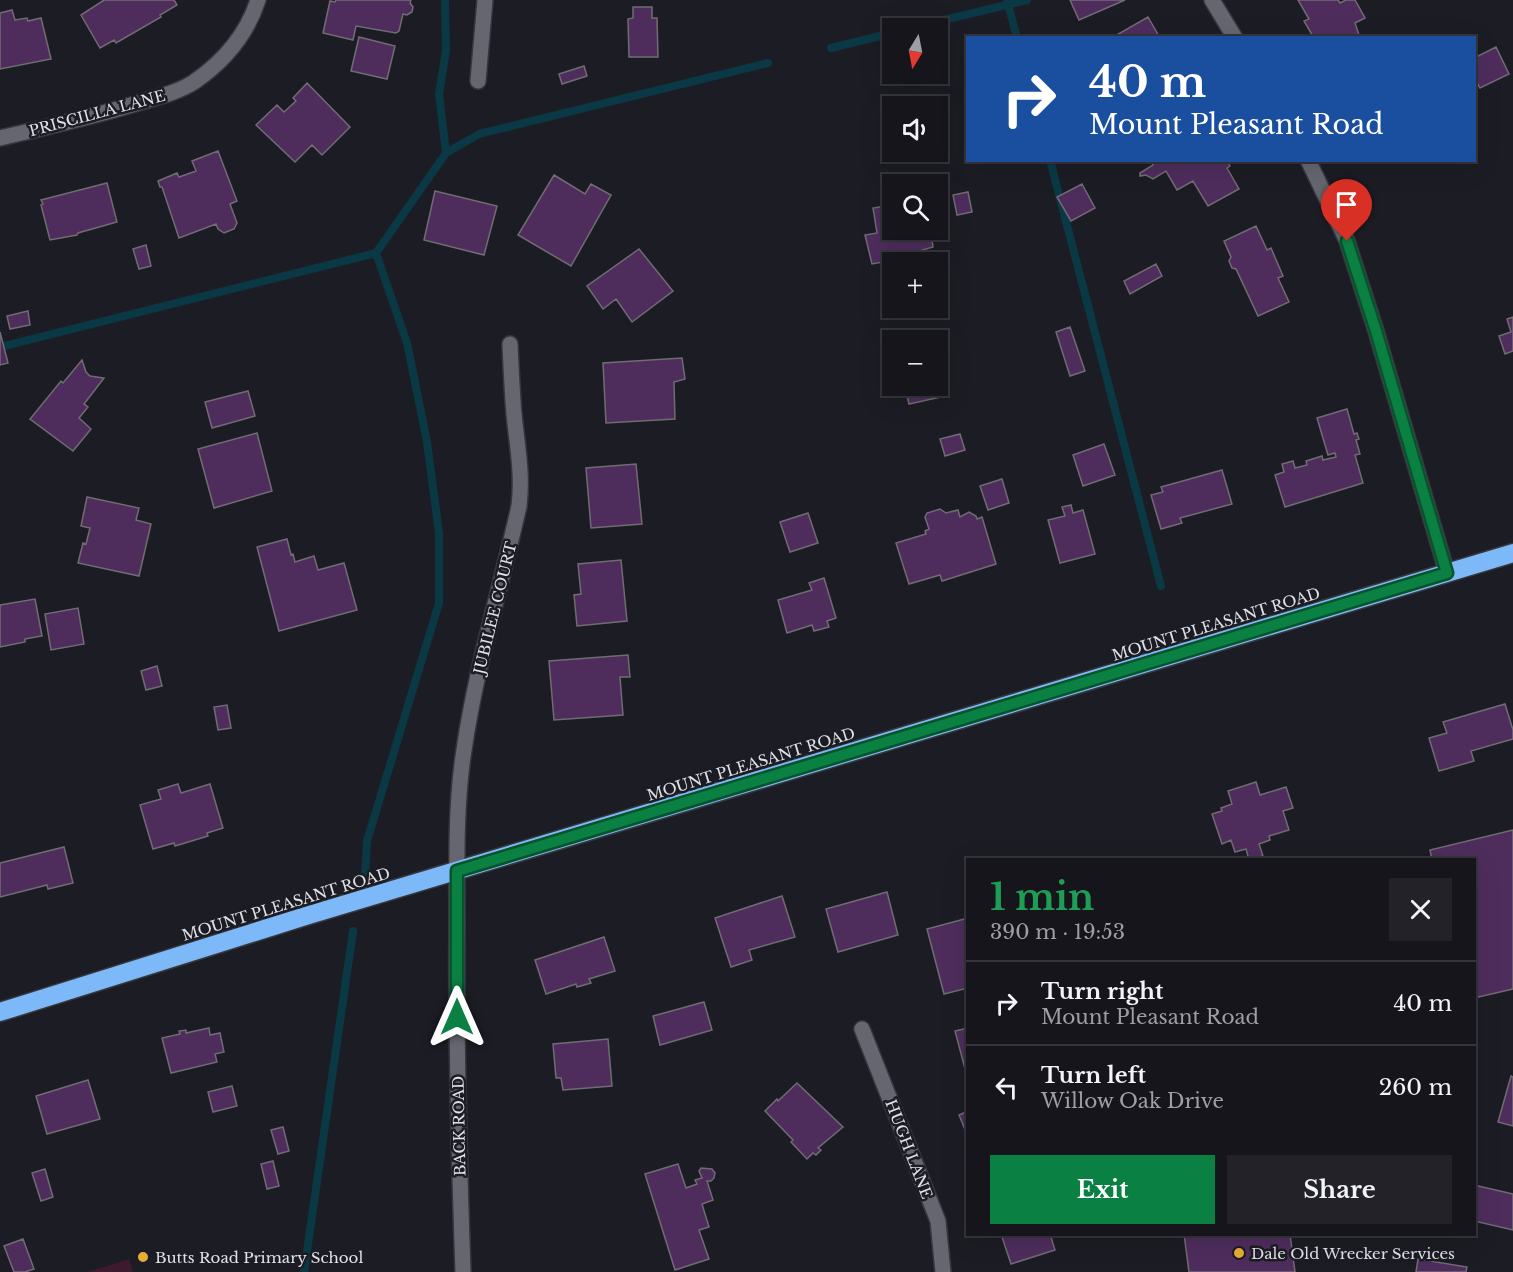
<!DOCTYPE html>
<meta charset="utf-8">
<style>
:root{--surface:#15151b;--page:#222228;--text:#f1f3f6;--muted:#9d9fa3;--line:#34343a;--accent:#0b8043}
body{margin:0;font-family:"Libre Baskerville",serif;background:var(--page);color:var(--text);height:100vh;display:flex;flex-direction:column;font-size:22px;white-space:nowrap}
*{box-sizing:border-box;margin:0}
p{font-size:20px;color:var(--muted)}
.icon{flex:none;width:33px;height:33px;fill:none;stroke:currentColor;stroke-width:2;stroke-linecap:round;stroke-linejoin:round}
.map{position:relative;flex:1;overflow:hidden}
.details{position:absolute;left:966px;top:858px;width:510px;height:378px;display:flex;flex-direction:column;background:var(--surface);border-radius:0px;box-shadow:0 6px 24px #0002,0 0 0 2px var(--line)}
.details>*{flex:none}
.hud{position:absolute;left:966px;top:36px;width:510px;height:126px;border-radius:0px;box-shadow:0 6px 24px #0002,0 0 0 2px var(--line);background:#1a4fa0;color:#fff;overflow:hidden}
.needle{width:39px;rotate:190deg}
.tools{position:absolute;left:882px;top:18px;display:grid;gap:12px}
.tools a{display:grid;place-items:center;width:66px;height:66px;border-radius:0px;background:var(--surface);box-shadow:0 6px 24px #0002,0 0 0 2px var(--line);font-size:30px}
.pin{position:absolute;display:grid;place-items:center;width:51px;height:51px;color:#fff;margin:-62px -26px;border-radius:50% 50% 50% 0;rotate:-45deg;box-shadow:0 0 6px #0007}
.pin .icon{rotate:45deg}
.me{position:absolute;width:66px;margin:-33px;rotate:0deg;stroke-linejoin:round;filter:drop-shadow(0 0 4px #0008)}
.turn{display:flex;align-items:center;gap:21px;height:126px;padding:0 24px;font-size:27px}
.turn .icon{width:78px;height:78px;stroke-width:2.5}
.turn b{display:block;font-size:42px;line-height:51px}
.round{display:grid;place-items:center;flex:none;width:63px;height:63px;border-radius:0px;background:var(--page)}
.summary{display:flex;align-items:center;justify-content:space-between;height:102px;padding:0 24px}
h1{font-size:36px;font-weight:700;line-height:45px;color:#1e9e55}
.button{display:flex;gap:12px;margin-top:auto;padding:12px 24px}
.button a{flex:1;height:69px;border-radius:0px;background:var(--accent);color:#fff;font-size:24px;font-weight:700;line-height:69px;text-align:center}
.button a+a{background:var(--page);color:var(--text)}
ul{padding:0;list-style:none}
li{display:flex;align-items:center;gap:18px;height:84px;padding:0 24px;border-top:2px solid var(--line)}
li div{flex:1}
li b{display:block;font-size:22px}
li em{font-style:normal}
.map>svg:first-child{display:block}
.green{fill:#3d1a2e}
.lines{fill:none;stroke-linecap:round;stroke-linejoin:round}
.stream{stroke:#0a3945;stroke-width:8}
.building{fill:#4e2d5d;stroke:#716b74;stroke-width:1.5}
.minor-casing{stroke:#36373d;stroke-width:18}
.highway-casing{stroke:#36373d;stroke-width:21}
.minor{stroke:#656670;stroke-width:15}
.highway{stroke:#7db9f8;stroke-width:18}
.route-casing{stroke:#07532c;stroke-width:15}
.route{stroke:#0b8043;stroke-width:10}
.poi-dot{fill:#e5ad35;stroke:#1c1c24;stroke-width:2}
.labels{text-anchor:middle;dominant-baseline:central;stroke-width:5;stroke-linejoin:round;paint-order:stroke}
.street-label{font-size:15px;fill:#e0e0e6;stroke:#1c1c24}
.poi-label{font-size:15px;fill:#e0e0e6;stroke:#1c1c24;text-anchor:start}
</style>
<div class="map">
<svg width="1513" height="1272" viewBox="0 0 1513 1272">
<rect width="100%" height="100%" fill="#1c1c24"/>
<path class="green" d="M129,1259L133,1272H88Z"/>
<g class="lines">
<path class="stream" d="M445,0L446,51L439,94L446,153
M1007,0L1017,38
M911,28L1027,0
M831,48L892,33
M1050,160L1161,586
M0,347L376,253L446,153L479,134L768,63
M365,877L367,841L439,603V533L427,442L407,343L376,253
M304,1272L353,931"/>
</g>
<path class="building" d="M104,0H174L177,5L160,15L161,17L116,43L114,40L100,48L81,15Z
M336,0H411L410,3L413,7L412,12L407,15L403,14L399,31L396,33L356,26L353,40L323,33L330,1L335,2Z
M1070,0H1125L1079,20Z
M1298,0H1338L1340,3L1346,0H1355L1365,18L1355,23L1360,38H1314L1304,21L1309,19Z
M633,7H652V18H657L658,57H629L628,19L633,18Z
M12,10L15,20L27,18L28,21L41,18L51,59L0,69V13Z
M1148,17L1160,38L1113,37Z
M359,37L395,46L387,79L351,71Z
M1496,47L1509,74L1480,88L1474,77V58Z
M584,66L587,76L562,84L559,74Z
M307,83L350,127L322,155L312,145L295,162L256,125L277,105L284,112L296,101L293,98Z
M218,151L237,201L230,204L237,223L234,229L224,233L218,229L216,224L179,238L162,187H160L158,181L177,173L179,177L196,171L192,161Z
M1156,160H1227L1230,166L1227,168L1239,189L1208,206L1193,181L1177,190L1166,171L1153,179L1146,175L1140,176V173L1153,165L1152,163Z
M554,175L585,194L591,184L611,195L571,266L518,235Z
M107,183L117,222L78,233L77,235L50,240L41,205L43,204L41,200Z
M1082,184L1095,208L1071,221L1057,197Z
M435,191L497,206L484,255L424,240Z
M968,192L972,212L957,215L953,195Z
M892,205V230H915L916,237L931,234L933,247L905,255V258L872,264L865,235L877,233L873,208Z
M1256,226L1267,250L1271,248L1283,276L1278,278L1289,302L1258,316L1236,269L1232,268L1229,261L1231,257L1224,241Z
M146,245L151,266L139,269L133,249Z
M639,249L673,291L632,322L616,299L603,309L587,286Z
M1156,264L1162,276L1130,294L1124,281Z
M28,311L30,325L10,329L7,316Z
M1513,317V351L1505,354L1499,336L1511,332L1507,319Z
M1070,327L1085,371L1070,376L1056,332Z
M929,331L930,340H897L896,337Z
M0,332L8,363L0,365Z
M943,345L945,357L938,359V346Z
M892,354V386H938V378L941,397L909,404L906,392L892,395L885,356Z
M682,358L685,379L674,382L675,419L606,423L603,363Z
M82,360L86,372L90,376L104,378L84,404L88,407L79,418L91,429L73,451L30,419L61,381L63,383Z
M248,391L255,416L212,428L205,402Z
M1347,409L1354,434L1357,433L1359,439L1356,440L1360,454L1355,455L1363,483L1285,507L1275,475L1284,472L1282,464L1293,461L1295,468L1307,465L1306,461L1322,456L1323,460L1336,457L1335,453L1328,455L1317,418Z
M257,433L272,491L214,508L198,449Z
M960,434L965,450L945,456L940,439Z
M1104,444L1115,475L1083,486L1073,455Z
M636,464L642,524L591,528L586,468Z
M1222,470L1232,504L1180,518L1182,523L1161,529L1151,495L1163,492L1161,487Z
M1002,479L1009,503L988,510L980,486Z
M87,497L139,508L136,520L151,524L139,576L78,563L83,543L86,544L90,528L81,526Z
M1071,505L1073,513L1083,510L1095,554L1060,563L1048,520L1065,516L1062,507Z
M940,509L946,513L958,510L960,517L969,512L976,516L977,519L982,517L996,564L942,581L940,575L909,584L896,543L926,534L925,531L929,529L925,517L927,513Z
M808,513L818,543L790,552L780,522Z
M287,539L291,555L293,554L295,562L314,556L318,570L344,563L357,610L279,631L257,547Z
M621,560L627,621L577,626L574,595L581,594L578,564Z
M824,578L836,618L827,621L829,627L814,631L812,625L787,633L778,600L812,590L809,583Z
M35,599L42,636L25,639V642L0,647V605Z
M78,608L84,644L51,650L45,614Z
M628,655L630,677H620L623,715L554,720L549,661Z
M157,666L162,686L146,690L141,671Z
M1505,704L1513,730V739L1471,751L1474,761L1439,771L1429,738L1447,733L1443,722Z
M227,705L231,728L218,730L214,707Z
M1256,782L1260,795L1286,787L1293,808L1283,811L1289,830L1269,836L1270,840L1259,844L1263,856L1249,860L1246,849L1235,852L1231,840L1222,844L1212,814L1222,811L1221,808L1232,804L1228,791Z
M178,784L181,793L210,784L223,828L207,833L208,836L175,846L174,843L153,849L140,805L161,799L158,790Z
M1513,830V989L1474,998V860H1432L1430,850Z
M64,847L73,883L48,889L47,885L0,897V863Z
M887,892L898,935L838,952L826,909Z
M782,896L795,937L749,950L752,960L731,967L715,918Z
M968,918V988L944,994L927,929Z
M604,937L615,971L589,979L591,983L577,987L576,984L546,994L535,960Z
M704,1002L712,1030L660,1045L653,1016Z
M209,1028L210,1035L220,1033L224,1052L215,1054L217,1062L171,1073L162,1038L180,1034L179,1031L186,1030V1033Z
M968,1028V1080L955,1031Z
M608,1039L612,1086L563,1090L561,1078H556L553,1044Z
M1511,1076L1513,1077V1126L1498,1122Z
M88,1080L100,1119L47,1134L36,1096Z
M797,1083L843,1127L818,1148L821,1150L816,1155L813,1153L807,1159L791,1142L793,1140L765,1111L777,1099L778,1101Z
M232,1086L237,1106L213,1112L208,1092Z
M968,1108V1137L959,1115L966,1112L965,1109Z
M283,1127L289,1151L278,1154L271,1130Z
M273,1161L279,1186L267,1189L261,1164Z
M678,1164L686,1188L697,1184L695,1180L702,1178L699,1171L701,1168L712,1169L715,1173L714,1178L711,1181H707L713,1200L702,1204L709,1227L699,1230L709,1259L675,1270L645,1174Z
M45,1169L53,1197L41,1201L32,1173Z
M1474,1185L1513,1194V1230L1474,1221Z
M1001,1234H1050L1055,1250L1011,1264Z
M1184,1234H1290L1295,1272H1189Z
M23,1239L34,1269L25,1272H14L4,1246Z
M1418,1259L1467,1267L1466,1272H1416Z"/>
<g class="lines">
<g class="minor-casing">
<path id="minor" d="M1212,0L1235,38
M478,81L485,0
M0,138C46,127 93,117 138,103C157,97 177,93 194,82C223,62 247,34 258,0
M1308,160L1347,241L1376,331L1447,573
M862,1029L938,1221L943,1272
M463,1272C459,1157 456,1042 457,927C457,870 455,806 464,750C476,667 501,587 519,506C523,474 517,445 514,414C512,391 511,367 510,344"/>
</g>
<g class="highway-casing">
<path id="highway" d="M0,1012L309,915L1513,553"/>
</g>
<use href="#minor" class="minor"/>
<use href="#highway" class="highway"/>
</g>
<g class="lines">
<g class="route-casing">
<path id="route" d="M457,1017V871L1447,573L1376,331L1347,241"/>
</g>
<use href="#route" class="route"/>
</g>
<g class="poi-dot">
<circle cx="1239" cy="1253" r="6"/>
<circle cx="143" cy="1257" r="6"/>
</g>
<g class="labels">
<g class="street-label">
<text transform="translate(97 113) rotate(-15)">PRISCILLA LANE</text>
<text transform="translate(495 608) rotate(-76)">JUBILEE COURT</text>
<text transform="translate(1216 624) rotate(-17)">MOUNT PLEASANT ROAD</text>
<text transform="translate(751 764) rotate(-17)">MOUNT PLEASANT ROAD</text>
<text transform="translate(286 904) rotate(-17)">MOUNT PLEASANT ROAD</text>
<text transform="translate(459 1126) rotate(-91)">BACK ROAD</text>
<text transform="translate(909 1149) rotate(69)">HUGH LANE</text>
</g>
<g class="poi-label">
<text x="1251" y="1253">Dale Old Wrecker Services</text>
<text x="155" y="1257">Butts Road Primary School</text>
</g>
</g>
</svg>
<div class="tools">
<a><svg class="needle" viewBox="-14 -14 28 28"><path d="M0-13l5 13h-10z" fill="#e53935"/><path d="M0 13l5-13h-10z" fill="#9d9fa3"/></svg></a>
<a><svg class="icon" aria-label="sound" viewBox="0 0 24 24"><path d="M4 9h4l5-4v14l-5-4H4zM17 9q2 3 0 6"/></svg></a>
<a><svg class="icon" aria-label="search" viewBox="0 0 24 24"><circle cx="10" cy="10" r="6"/><path d="M15 15l6 6"/></svg></a>
<a>+</a>
<a>−</a>
</div>
<div class="pin" style="left:1347px;top:241px;background:#d93025"><svg class="icon" aria-label="arrive" viewBox="0 0 24 24"><path d="M6 21V4h12l-3 4 3 4H6"/></svg></div>
<svg class="me" style="left:457px;top:1017px" viewBox="-20 -20 40 40"><path d="M0-17L14 15 0 8-14 15z" fill="#0b8043" stroke="#fff" stroke-width="4"/></svg>
<div class="hud">
<div class="turn"><svg class="icon" aria-label="right" viewBox="0 0 24 24"><path d="M7 20v-9h11M14 6l5 5-5 5"/></svg><div><b>40 m</b>Mount Pleasant Road</div></div>
</div>
<section class="details">
<div class="summary"><div><h1>1 min</h1><p>390 m · 19:53</p></div><a class="round"><svg class="icon" aria-label="close" viewBox="0 0 24 24"><path d="M6 6l12 12M18 6L6 18"/></svg></a></div>
<ul>
<li><svg class="icon" aria-label="right" viewBox="0 0 24 24"><path d="M7 20v-9h11M14 6l5 5-5 5"/></svg><div><b>Turn right</b><p>Mount Pleasant Road</p></div><em>40 m</em></li>
<li><svg class="icon" aria-label="left" viewBox="0 0 24 24"><path d="M17 20v-9H6M10 6l-5 5 5 5"/></svg><div><b>Turn left</b><p>Willow Oak Drive</p></div><em>260 m</em></li>
</ul>
<div class="button"><a>Exit</a><a>Share</a></div>
</section>
</div>
